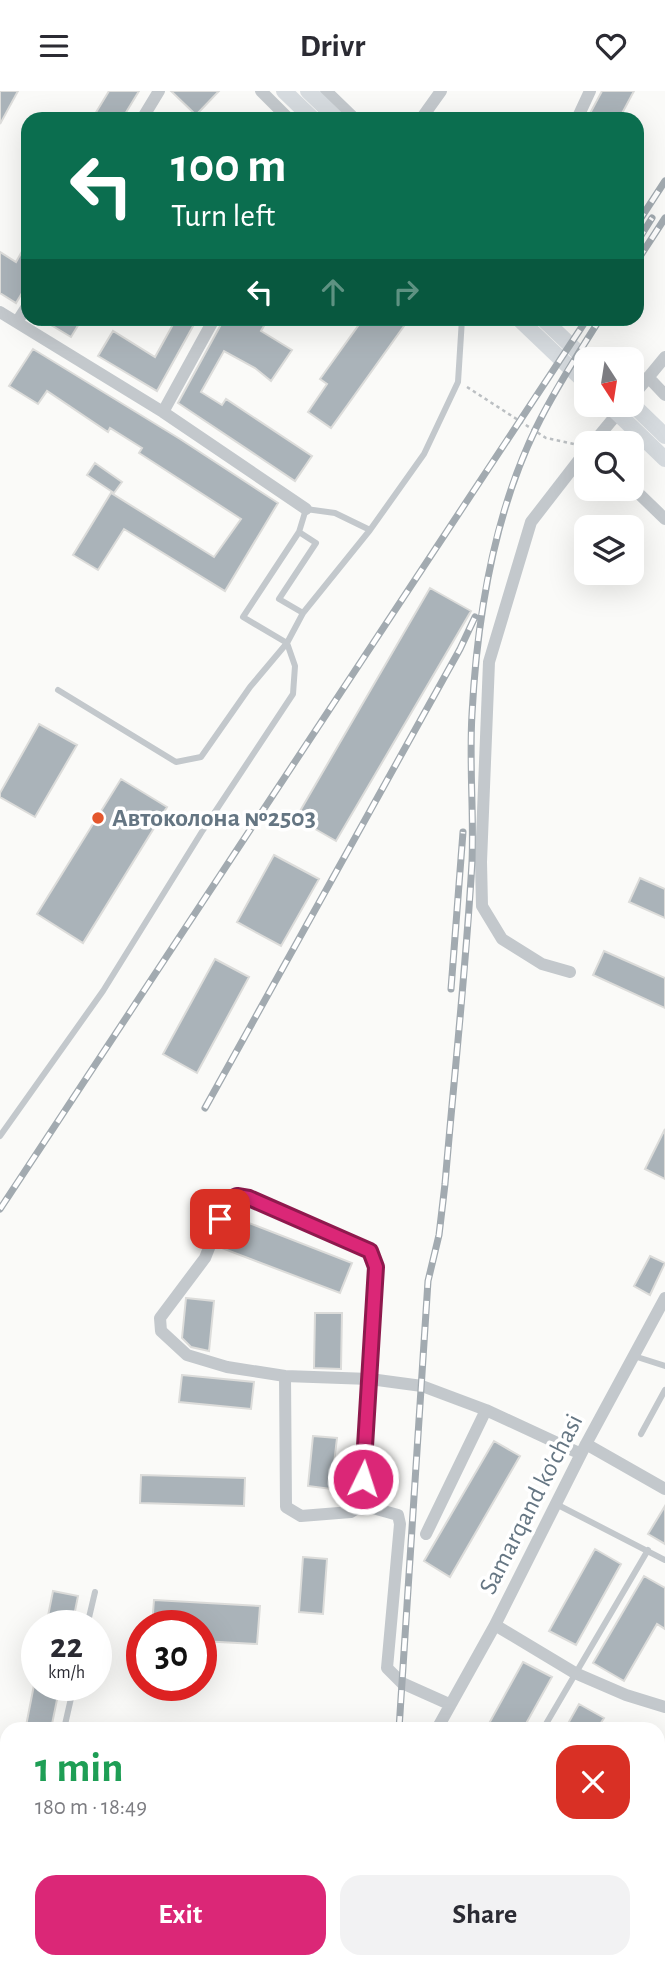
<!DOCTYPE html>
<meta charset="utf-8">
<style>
:root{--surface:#fff;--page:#f2f2f3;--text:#2b2b33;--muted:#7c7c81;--accent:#db2777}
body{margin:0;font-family:"Alegreya Sans",sans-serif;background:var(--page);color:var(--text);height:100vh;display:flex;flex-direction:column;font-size:26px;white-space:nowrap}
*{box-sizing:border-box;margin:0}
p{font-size:23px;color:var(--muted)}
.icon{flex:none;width:38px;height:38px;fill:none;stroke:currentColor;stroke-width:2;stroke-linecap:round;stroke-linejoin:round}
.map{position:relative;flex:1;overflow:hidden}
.panel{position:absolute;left:0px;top:1631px;width:665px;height:247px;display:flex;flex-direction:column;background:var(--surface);border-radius:21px 21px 0 0;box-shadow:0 7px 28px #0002}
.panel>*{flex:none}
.top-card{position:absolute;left:21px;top:21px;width:623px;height:214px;border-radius:21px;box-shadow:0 7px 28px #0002;background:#0b6e4f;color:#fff;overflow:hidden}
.needle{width:46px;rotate:168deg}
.fabs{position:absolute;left:574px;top:256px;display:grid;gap:14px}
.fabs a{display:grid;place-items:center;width:70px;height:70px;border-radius:14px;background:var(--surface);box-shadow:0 7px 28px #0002;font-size:35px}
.speed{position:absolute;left:21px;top:1519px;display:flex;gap:14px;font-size:35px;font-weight:700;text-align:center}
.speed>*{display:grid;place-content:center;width:91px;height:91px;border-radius:50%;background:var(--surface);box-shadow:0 7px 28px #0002;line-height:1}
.speed small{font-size:18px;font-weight:400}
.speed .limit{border:10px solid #d22;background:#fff;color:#111}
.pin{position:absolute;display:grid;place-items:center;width:60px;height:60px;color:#fff;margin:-30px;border-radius:14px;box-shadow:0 4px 10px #0006}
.me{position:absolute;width:77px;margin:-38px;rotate:4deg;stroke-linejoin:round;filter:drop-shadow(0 0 5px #0008)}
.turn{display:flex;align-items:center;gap:24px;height:147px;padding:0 35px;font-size:32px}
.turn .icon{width:91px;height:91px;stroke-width:2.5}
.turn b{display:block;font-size:49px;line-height:60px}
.lanes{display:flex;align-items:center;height:66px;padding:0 35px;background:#0003;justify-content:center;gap:35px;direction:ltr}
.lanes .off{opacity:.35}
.round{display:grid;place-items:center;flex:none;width:74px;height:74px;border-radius:21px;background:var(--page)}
.head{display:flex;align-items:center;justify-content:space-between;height:119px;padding:0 35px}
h1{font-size:42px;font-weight:700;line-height:52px;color:#1e9e55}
.action{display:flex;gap:14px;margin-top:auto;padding:14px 35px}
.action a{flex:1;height:80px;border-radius:21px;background:var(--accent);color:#fff;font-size:28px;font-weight:700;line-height:80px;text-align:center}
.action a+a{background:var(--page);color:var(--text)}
header{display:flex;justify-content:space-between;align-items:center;height:91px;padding:0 35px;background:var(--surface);font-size:32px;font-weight:700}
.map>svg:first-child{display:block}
.building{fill:#aab3b9;stroke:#dcdcda;stroke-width:2}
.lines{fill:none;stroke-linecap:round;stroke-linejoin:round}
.path{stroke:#bbbfc2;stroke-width:2.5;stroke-dasharray:3.5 3.5;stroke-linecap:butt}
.service{stroke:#c3c8cc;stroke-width:6}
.minor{stroke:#c3c8cc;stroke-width:12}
.secondary{stroke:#d6dbdf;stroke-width:16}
.rail-casing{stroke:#a2aab0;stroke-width:7}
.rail{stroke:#fff;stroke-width:4.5;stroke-dasharray:13;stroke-linecap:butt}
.route-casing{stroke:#8e194d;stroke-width:18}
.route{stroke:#db2777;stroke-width:12}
.poi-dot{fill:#e4572e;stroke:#fff;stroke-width:2.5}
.labels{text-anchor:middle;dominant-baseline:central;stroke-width:7;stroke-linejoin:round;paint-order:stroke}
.poi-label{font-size:26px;font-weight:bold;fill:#657683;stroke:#fff;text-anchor:start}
.street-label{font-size:26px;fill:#657683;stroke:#fff}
</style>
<header><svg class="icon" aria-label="menu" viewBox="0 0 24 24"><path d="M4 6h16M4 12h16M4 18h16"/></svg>Drivr<svg class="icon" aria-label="heart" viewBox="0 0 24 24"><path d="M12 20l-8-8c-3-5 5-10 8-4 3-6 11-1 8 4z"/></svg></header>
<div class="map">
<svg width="665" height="1877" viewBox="0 0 665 1877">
<rect width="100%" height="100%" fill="#fafaf8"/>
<path class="building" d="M0,0H18L0,33Z
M109,0H139L122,28H92Z
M171,0H219L196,24Z
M602,0H634L619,28H587Z
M28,150V192L16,212L0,202V161L16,171Z
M41,228H82L71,246Z
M176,228H197L157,300L98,265L113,240L155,266Z
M224,228H268L261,240L292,259L271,290L255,277L224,260L201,301L222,314L226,308L312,365L295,390L178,312Z
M363,228H409L331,337L308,321L327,293L320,288Z
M33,258L180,348L278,412L225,500L124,438L98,479L73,464L111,402L214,466L241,428L139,362L142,357L110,337L108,341L47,300L38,313L9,295Z
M95,372L122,391L114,402L87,384Z
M430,497L471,520L336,750L296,727Z
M39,633L77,654L35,726L0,706V702Z
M121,688L167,716L83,852L37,823Z
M274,764L319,788L281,855L237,831Z
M640,787L665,798V827L629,811Z
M604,860L665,887V917L593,884Z
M215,868L249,886L197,982L163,963Z
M665,1038V1088L645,1078Z
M231,1125L352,1172L340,1202L219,1156Z
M650,1165L665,1172L650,1204L634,1195Z
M186,1207L214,1210L209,1260L191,1256L182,1247Z
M315,1222H342L341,1278L314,1277Z
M182,1284L254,1291L251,1318L179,1311Z
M313,1345L337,1347L331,1398L308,1395Z
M494,1350L520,1365L450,1486L424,1470Z
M141,1384L245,1387L244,1415L140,1412Z
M665,1415V1453L648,1443Z
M595,1458L621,1473L576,1554L549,1540Z
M303,1466L327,1468L323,1523L299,1521Z
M644,1485L665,1497V1538L657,1533L624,1590L593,1572Z
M53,1500L78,1505L72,1535H46Z
M154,1509L260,1515L257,1553L201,1550V1535H152Z
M523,1571L552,1586L523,1638H486Z
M34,1594H60L51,1638L26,1635Z
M579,1613L604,1627L597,1638H565Z"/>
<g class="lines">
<path class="path" d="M467,296L546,347L574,353"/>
<path class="service" d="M299,441L306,418L335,422L370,439
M58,599L176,671L201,666L250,596L287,552L303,522L370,439L424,363L458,291L462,228
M0,1045L103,900L203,739L293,603L295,575L287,552L243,526L299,441L316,452L279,508L303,522
M634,1265L665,1275
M641,1343L665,1299
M556,1413L665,1469
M87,1535L95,1501
M64,1638L74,1594
M543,1638L648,1459
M658,1802L665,1806
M475,1877L479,1871"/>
<path class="minor" d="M261,0L289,28
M326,0L355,28
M142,28L159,0
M421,28L441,0
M577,28L590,0
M0,221L163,321L306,418
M17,231L28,214
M648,286L665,304
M632,306L665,266
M163,321L214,228
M593,352L622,317
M632,396L665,428
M570,881L542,873L502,848L482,815L481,771L489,571L531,431L586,360
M238,1105L249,1107L370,1160L376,1176L370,1288L285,1285L227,1276L187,1264L161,1240L160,1227L205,1167L228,1109Z
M285,1285L286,1416L301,1425L351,1421L362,1414L370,1288L422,1295L486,1319L581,1363
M586,1353L665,1398
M362,1414L398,1424L400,1433L387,1577L402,1592L449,1613
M426,1443L486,1319
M495,1534L575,1582L626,1604L665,1616
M437,1638L495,1534L586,1353L665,1207
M0,1664L7,1665
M450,1871L458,1877
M249,1877L255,1871"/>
<path class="secondary" d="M284,0L313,28
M308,0L337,28
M519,228L586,292
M543,228L586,269
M608,313L665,368
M632,313L665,345"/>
<g class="rail-casing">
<path id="rail" d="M637,133L665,90
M637,151L652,127
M637,170L665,127
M451,898L463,741
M205,1017L460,558L475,526
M0,1118L587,228
M399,1638L428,1190L439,1144L445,1093C454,986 466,878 472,771C474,722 469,673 472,623C477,526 493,426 536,337C555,298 578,263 600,228
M388,1877V1871"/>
</g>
<use href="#rail" class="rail"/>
</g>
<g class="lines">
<g class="route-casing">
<path id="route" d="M220,1128L228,1109L237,1105L249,1107L370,1160L376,1176L363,1388"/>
</g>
<use href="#route" class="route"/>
</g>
<circle class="poi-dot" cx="98" cy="727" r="7"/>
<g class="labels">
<g class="poi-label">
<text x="112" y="727">Автоколона №2503</text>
</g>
<g class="street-label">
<text transform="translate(531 1413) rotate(-63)">Samarqand ko'chasi</text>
</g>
</g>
</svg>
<div class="fabs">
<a><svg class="needle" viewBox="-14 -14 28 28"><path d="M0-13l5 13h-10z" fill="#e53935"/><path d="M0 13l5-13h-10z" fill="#7c7c81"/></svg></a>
<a><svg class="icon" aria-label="search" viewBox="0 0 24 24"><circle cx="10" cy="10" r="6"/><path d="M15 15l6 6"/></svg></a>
<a><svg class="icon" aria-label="layers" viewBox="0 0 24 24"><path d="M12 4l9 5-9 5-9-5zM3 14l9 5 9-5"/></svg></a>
</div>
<div class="speed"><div>22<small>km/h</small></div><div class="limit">30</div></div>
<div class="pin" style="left:220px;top:1128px;background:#d93025"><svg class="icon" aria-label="arrive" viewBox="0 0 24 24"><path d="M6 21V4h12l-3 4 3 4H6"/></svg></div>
<svg class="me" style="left:363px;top:1388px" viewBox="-20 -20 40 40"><circle r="17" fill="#db2777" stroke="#fff" stroke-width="3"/><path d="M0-11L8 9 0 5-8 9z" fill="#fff"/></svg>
<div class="top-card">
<div class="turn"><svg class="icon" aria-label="left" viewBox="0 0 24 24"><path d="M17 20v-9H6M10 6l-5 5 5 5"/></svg><div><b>100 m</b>Turn left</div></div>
<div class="lanes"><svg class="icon" aria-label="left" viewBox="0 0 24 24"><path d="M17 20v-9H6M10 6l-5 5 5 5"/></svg><svg class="icon off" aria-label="ahead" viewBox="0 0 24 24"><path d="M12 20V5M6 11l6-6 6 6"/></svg><svg class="icon off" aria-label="right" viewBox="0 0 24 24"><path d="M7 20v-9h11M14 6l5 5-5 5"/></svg></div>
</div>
<section class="panel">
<div class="head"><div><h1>1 min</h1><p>180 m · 18:49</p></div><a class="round" style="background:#d93025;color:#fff"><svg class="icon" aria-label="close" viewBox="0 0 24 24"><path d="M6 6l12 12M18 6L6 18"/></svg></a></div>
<div class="action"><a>Exit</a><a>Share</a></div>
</section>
</div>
